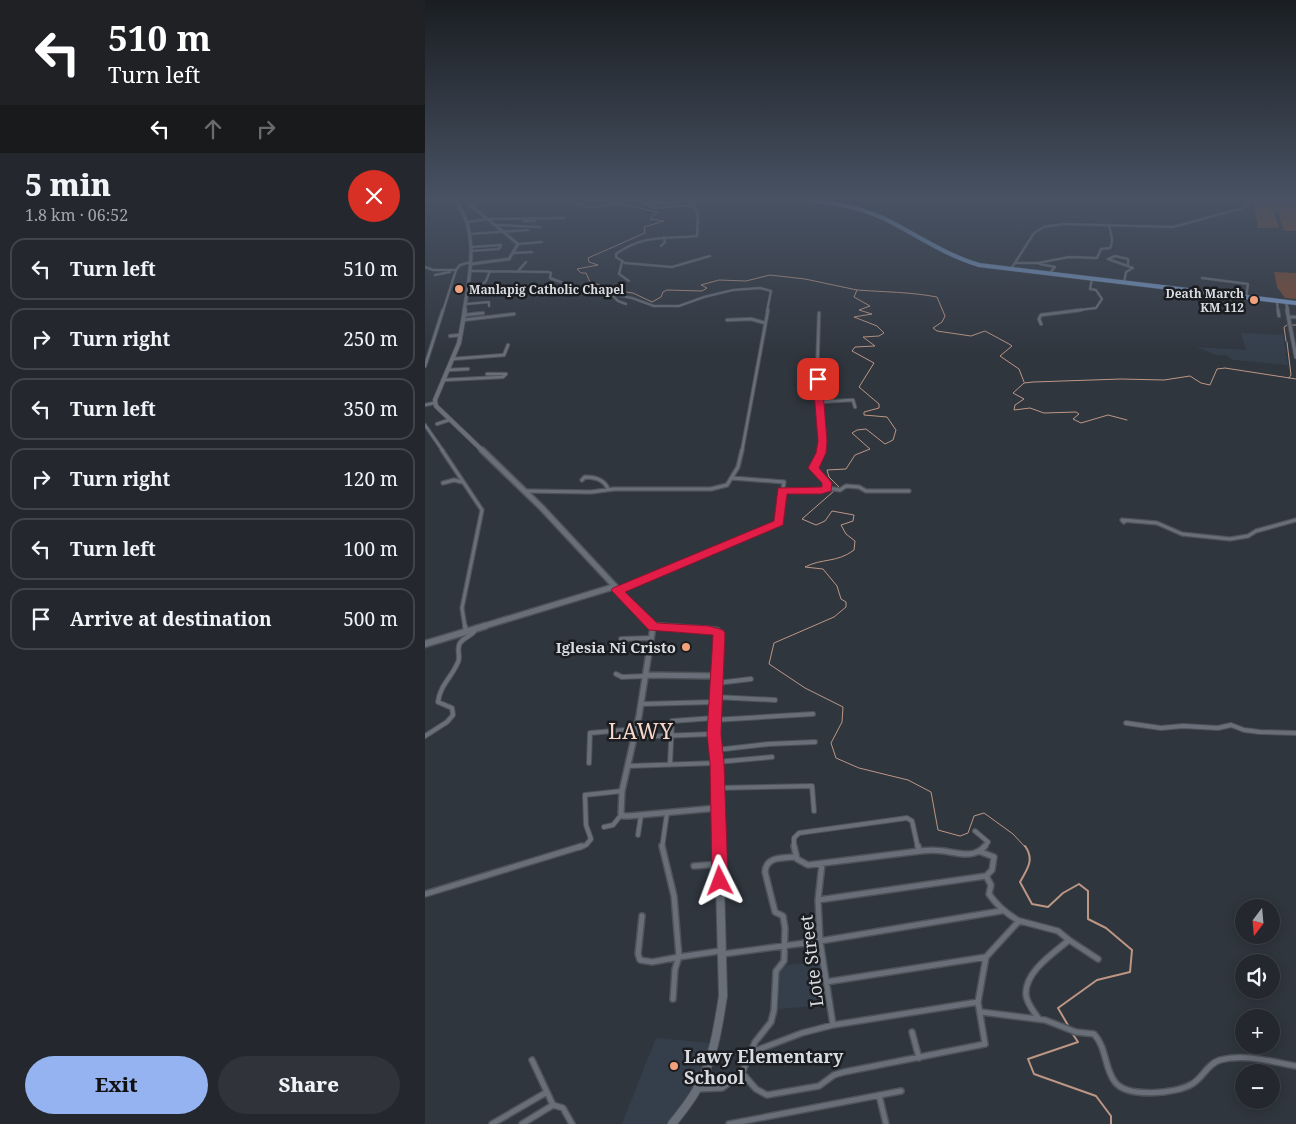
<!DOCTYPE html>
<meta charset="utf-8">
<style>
:root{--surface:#24282e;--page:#30343a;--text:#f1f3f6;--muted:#a3a6aa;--line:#41444a;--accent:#95b2f1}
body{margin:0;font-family:"Noto Serif",serif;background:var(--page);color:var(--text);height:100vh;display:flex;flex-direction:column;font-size:19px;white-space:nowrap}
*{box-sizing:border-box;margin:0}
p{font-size:16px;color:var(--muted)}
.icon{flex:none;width:28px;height:28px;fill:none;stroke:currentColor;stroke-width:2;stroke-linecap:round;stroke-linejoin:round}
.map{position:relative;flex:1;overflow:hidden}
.drawer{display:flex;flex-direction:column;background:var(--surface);width:425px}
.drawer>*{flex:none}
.banner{background:#202124;color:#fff;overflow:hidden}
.needle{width:32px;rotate:196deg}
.controls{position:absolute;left:810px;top:899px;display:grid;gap:10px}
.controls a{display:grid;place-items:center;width:45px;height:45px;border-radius:50%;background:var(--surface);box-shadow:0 2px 12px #0003,0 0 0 1px var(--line);font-size:25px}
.pin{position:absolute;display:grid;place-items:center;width:42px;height:42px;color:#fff;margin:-21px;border-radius:10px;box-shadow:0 2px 8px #0006}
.me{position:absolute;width:55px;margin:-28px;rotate:357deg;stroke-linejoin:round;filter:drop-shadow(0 0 4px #0008)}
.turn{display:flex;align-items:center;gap:18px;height:105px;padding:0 25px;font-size:22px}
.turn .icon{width:65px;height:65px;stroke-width:2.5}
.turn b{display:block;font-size:35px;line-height:42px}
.lanes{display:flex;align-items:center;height:48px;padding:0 25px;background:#0003;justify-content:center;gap:25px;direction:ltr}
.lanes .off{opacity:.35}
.round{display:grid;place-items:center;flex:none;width:52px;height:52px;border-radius:26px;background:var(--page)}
.summary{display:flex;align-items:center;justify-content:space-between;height:85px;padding:0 25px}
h1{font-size:30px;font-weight:800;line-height:38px}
.button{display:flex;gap:10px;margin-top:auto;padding:10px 25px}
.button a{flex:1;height:58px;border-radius:30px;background:var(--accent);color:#111;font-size:20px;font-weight:800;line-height:58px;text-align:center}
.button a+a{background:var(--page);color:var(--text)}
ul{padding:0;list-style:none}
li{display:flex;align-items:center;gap:15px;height:62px;margin:0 10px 8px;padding:0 15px;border:2px solid var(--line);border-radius:15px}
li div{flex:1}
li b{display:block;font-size:19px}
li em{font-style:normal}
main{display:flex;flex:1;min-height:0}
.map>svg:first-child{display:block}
.built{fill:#353f4c}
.green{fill:#7e4b31}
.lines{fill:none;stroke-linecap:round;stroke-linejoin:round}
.stream-far1{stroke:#bd9684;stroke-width:1}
.stream{stroke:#bd9684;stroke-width:2}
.minor-far4-casing{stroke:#4e5259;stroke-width:3}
.minor-far3-casing{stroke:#4e5259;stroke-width:4.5}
.minor-far2-casing{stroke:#4e5259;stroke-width:5.5}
.minor-far1-casing{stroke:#4e5259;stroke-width:6}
.minor-casing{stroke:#4e5259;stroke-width:8}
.tertiary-far2-casing{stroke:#4e5259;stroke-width:4}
.tertiary-far1-casing{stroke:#4e5259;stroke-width:5}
.tertiary-casing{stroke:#4e5259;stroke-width:8}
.secondary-far4-casing{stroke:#4e5259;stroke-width:4.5}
.secondary-far3-casing{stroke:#4e5259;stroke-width:5.5}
.secondary-far2-casing{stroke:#4e5259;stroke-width:8}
.secondary-far1-casing{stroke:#4e5259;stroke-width:9}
.secondary-casing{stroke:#4e5259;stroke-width:10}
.primary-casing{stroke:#4e5259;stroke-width:5}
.minor-far4{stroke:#696f78;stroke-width:2}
.minor-far3{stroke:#696f78;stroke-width:2.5}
.minor-far2{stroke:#696f78;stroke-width:3}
.minor-far1{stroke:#696f78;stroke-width:4}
.minor{stroke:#696f78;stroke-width:5}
.tertiary-far2{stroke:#696f78;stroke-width:2.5}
.tertiary-far1{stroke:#696f78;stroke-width:3}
.tertiary{stroke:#696f78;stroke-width:5}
.secondary-far4{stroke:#696f78;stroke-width:3}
.secondary-far3{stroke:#696f78;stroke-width:4}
.secondary-far2{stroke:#696f78;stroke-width:5}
.secondary-far1{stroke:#696f78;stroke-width:6}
.secondary{stroke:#696f78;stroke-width:8}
.primary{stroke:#799ac6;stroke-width:4}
.route{fill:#e11d48;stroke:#92132f}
.poi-dot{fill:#f1a27b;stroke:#1b1d21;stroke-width:2}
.labels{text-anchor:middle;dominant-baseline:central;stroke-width:5;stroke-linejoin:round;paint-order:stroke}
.far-poi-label{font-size:12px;font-weight:bold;fill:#d8dce1;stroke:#1b1d21;text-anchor:start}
.poi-label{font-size:15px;font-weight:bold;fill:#d8dce1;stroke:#1b1d21;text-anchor:end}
.near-street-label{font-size:18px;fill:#d8dce1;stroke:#1b1d21}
.near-poi-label{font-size:18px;font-weight:bold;fill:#d8dce1;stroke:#1b1d21;text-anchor:start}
.near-quarter-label{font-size:21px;letter-spacing:1px;fill:#f7d8c9;stroke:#1b1d21}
</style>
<main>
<section class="drawer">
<div class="banner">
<div class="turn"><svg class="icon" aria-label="left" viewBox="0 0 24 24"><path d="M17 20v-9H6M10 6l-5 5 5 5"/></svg><div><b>510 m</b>Turn left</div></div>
<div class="lanes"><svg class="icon" aria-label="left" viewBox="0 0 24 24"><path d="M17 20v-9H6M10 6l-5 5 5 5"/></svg><svg class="icon off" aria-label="ahead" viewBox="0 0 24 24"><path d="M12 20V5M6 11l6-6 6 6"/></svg><svg class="icon off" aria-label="right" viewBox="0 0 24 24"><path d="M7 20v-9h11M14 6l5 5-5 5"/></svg></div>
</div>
<div class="summary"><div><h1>5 min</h1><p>1.8 km · 06:52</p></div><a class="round" style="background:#d93025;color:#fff"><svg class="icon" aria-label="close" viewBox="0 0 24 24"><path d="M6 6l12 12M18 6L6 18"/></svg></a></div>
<ul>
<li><svg class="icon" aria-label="left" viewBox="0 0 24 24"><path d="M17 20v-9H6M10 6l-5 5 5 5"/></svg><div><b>Turn left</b></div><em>510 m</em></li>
<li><svg class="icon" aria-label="right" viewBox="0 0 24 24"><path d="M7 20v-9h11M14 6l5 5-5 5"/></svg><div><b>Turn right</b></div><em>250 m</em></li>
<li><svg class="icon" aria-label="left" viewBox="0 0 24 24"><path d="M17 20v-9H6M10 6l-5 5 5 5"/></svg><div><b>Turn left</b></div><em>350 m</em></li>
<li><svg class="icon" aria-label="right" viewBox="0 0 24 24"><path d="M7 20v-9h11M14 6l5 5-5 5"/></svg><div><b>Turn right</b></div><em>120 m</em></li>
<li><svg class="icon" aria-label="left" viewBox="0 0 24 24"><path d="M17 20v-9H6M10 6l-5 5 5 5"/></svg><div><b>Turn left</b></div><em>100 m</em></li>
<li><svg class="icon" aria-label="arrive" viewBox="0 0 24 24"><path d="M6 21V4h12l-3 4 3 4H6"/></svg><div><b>Arrive at destination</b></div><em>500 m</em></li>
</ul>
<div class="button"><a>Exit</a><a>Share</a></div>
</section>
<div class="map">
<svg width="871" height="1124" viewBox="0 0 871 1124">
<rect width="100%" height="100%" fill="#30363e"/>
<path class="built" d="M816,333L858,335L863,365L808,360L801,355H792L771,347L821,350Z
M395,962L400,1005L354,1009L355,971L362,965Z
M231,1038L285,1043L271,1089L241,1124H197Z"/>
<path class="green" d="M827,199H871V231H859L853,212L854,211H849L854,228H831L833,225Z
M849,272L871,273V299L860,298L852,287Z"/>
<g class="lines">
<path class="stream-far1" d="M134,199L168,208L191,203L232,212L225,219L239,221L219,227L220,233L163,258L164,262L173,265L152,269L156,273H161L165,282L175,285L178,289L208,293L227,302L236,297L238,292L242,290L277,291L282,288L276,285L294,280L321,281L345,275L380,279L432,290L429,297L445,306L434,310L447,314L429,317L452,326L459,333L454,336L438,337L450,346L430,347L427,351L449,363L434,387L454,404V408L439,412V415L462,417L471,430L468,440L460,444L441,429L432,430L427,433L445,449L430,455L421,469L402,470L404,477L414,487L412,488
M432,290C459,292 486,292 512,297L520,316L517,322L508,328L512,331L546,336L560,331L584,344L587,346L575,356L594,369L599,382
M867,325H871
M861,341L859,327L862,325
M862,342L866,375L864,378
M702,420L683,415L656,423L648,419L654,414L651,412L619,413L605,408L589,410L590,405L599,399L588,393L599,383L608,382L696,379L739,380L765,376L776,383L785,385L792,369L800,368L871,379
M409,491L377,519L391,525L400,521L407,511L429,515L428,521L416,525L421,534L430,541L429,550C412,563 397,558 380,567L398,569L412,586L416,599L421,602V607L409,617L349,643L344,664L380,688L418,707L417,722L406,743L411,758L434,768L483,780L506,792L513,830L535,836L543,833L549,816L559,813L588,834L601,848"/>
<path class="stream" d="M600,846C610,860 602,869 595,882L607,904L623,907L638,893L654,884L663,891V919L681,928L707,950L705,972L672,980L633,1008L644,1027
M647,1033L653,1042L603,1059L609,1074L671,1096L686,1116V1124"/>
<g class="minor-far4-casing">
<path id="minor-far4" d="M165,199H171
M211,199L229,208L268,205
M266,199L273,215L272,236C241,239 218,234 191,254V257L200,263L247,267L285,256
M0,200H29
M222,204L267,201
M98,221H110
M42,222L64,219L139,218
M72,225L115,227
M45,234L103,230
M93,244L117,242
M236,246L240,242L239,237
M46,251L74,249L76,245L47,247
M89,253L107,252
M197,262L194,274L204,281
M591,263H613L644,257L672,258L676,249L685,248C689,240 686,234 684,226
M615,264L630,267L625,273
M0,267L8,270H31L35,265L46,262
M586,269L609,233L619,227L638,224L748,227L818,208L825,203V199
M94,270L101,262
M46,271L124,272L126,273L125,278L149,287L167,288L175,292L207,298L229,306H254L279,297L308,290L335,288L346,291L342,311
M10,275L25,272
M777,278L823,284L821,298
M699,283L701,272L708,268L683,259L690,256L703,259V266
M55,287L61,281L65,271
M132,288L141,286
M187,295L193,301L201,304
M852,301L853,311
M41,304L64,302V306
M18,311L31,270
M646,311L671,308L677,299L671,290L665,289L667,279"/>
</g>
<g class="minor-far3-casing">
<path id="minor-far3" d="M853,310L854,316
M394,313L392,377L398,430L397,451
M39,315L58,313
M864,317H871
M38,320L89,314
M302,320L326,319L340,323
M616,324L614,319L616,315L656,310
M25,336L36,335
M27,359L79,355L83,345
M0,366L18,310
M22,370L43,369
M18,380L78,377L81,374H62
M395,402L428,400L430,407
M0,405L9,403
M12,424L24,420
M0,425L18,451
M317,451L343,310"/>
</g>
<g class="minor-far2-casing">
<path id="minor-far2" d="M17,450L57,510L37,608L40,627
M157,480L160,477C170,477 179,479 183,489
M18,483L29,480L37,482
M402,488L415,490L421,486L434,487L441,491H484
M357,490L396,491L403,487L399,479L389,468L397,450
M100,491L166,492L189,489H286L302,485L313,467L317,450
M699,522L697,520L732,523L757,534L805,539L823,536L831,531L871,520
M193,590L355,522L354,513L359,482L307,478"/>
</g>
<g class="minor-far1-casing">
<path id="minor-far1" d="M40,626L41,631
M196,639L226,638
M191,674L197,677L221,676
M292,683L326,679
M290,697L350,700
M216,704L290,702
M289,720L388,714
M701,723L736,728L758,726L793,728L806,725L819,730L835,732L871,733
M0,736L22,722L28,715L27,708L13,702C15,685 27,677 33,662C36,657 31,649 35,643C39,637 47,636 50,630
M209,737L288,734
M291,750L344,744L390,742
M292,762L347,757
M164,763L165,733L211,729
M245,764L247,721L289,718
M203,766L291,763
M292,788L387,786L389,811
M179,827L188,825L196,815
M550,831L563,842L559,848
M213,835L216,815
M154,848L161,845L166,839L161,825L160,795L197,791
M237,848L242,813
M369,848V838L374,833L482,818L487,821L493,848"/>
</g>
<g class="minor-casing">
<path id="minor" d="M237,846L249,896L254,957L295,951
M369,846L372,859L383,865L495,851C503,850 511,850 519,851C533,853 549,859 560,846
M493,846L494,850
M397,864L393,900L395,941L408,1025
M269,866L294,864
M0,894L157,846
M393,900L561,876L567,870L569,857L556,852
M217,916L213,954L215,960L227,962L254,957L250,969L248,999
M595,921L633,931L644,940
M298,954L395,941L576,911
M401,982L561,957
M556,1012L620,1020L651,1032L669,1034C682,1048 679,1068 690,1082C702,1098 751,1094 767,1084C778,1078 782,1064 795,1060C820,1053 847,1062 871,1066
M614,1019C609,1012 602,1004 601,995C599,972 629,953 644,940L673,959
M487,1032L494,1058
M327,1052L377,1033L408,1025L553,1002
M107,1060L128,1105
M317,1073L331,1089L342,1095L394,1086L409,1075L419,1072L560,1044L553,1002L561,957L594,921C582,914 572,906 564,894L566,885L561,876
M273,1089L297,1088L317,1073L330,1042L346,1022L349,1010L351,971L359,961L360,928L358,916L350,912L340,872C341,857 356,858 369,857
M454,1095L461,1124
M67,1124L122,1092
M97,1124L128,1105L138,1108L147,1124
M304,1124L476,1091"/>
</g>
<g class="tertiary-far2-casing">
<path id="tertiary-far2" d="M38,199L93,244L84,259L46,264
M861,302L863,311"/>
</g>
<g class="tertiary-far1-casing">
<path id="tertiary-far1" d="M862,310L871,357"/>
</g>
<g class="tertiary-casing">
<path id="tertiary" d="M228,627L214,716L197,791L196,813L198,816H204L292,808
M221,675L291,676"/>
</g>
<g class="secondary-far4-casing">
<path id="secondary-far4" d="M29,199C55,230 45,275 39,311"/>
</g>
<g class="secondary-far3-casing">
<path id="secondary-far3" d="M40,310L34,343L10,400L11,406L58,451"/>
</g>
<g class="secondary-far2-casing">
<path id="secondary-far2" d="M57,450L117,508L227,626L241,627
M56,627L188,587"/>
</g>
<g class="secondary-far1-casing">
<path id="secondary-far1" d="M227,626L284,630L292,631L294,634L289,734L292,763L294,848
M0,644L60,626"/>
</g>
<g class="secondary-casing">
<path id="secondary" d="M247,1124C256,1113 265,1102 272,1089C288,1061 293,1028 298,996L294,846"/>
</g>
<g class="primary-casing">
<path id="primary" d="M374,199C403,202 433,206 460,219C492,235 520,255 554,265L871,303"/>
</g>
<use href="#minor-far4" class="minor-far4"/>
<use href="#minor-far3" class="minor-far3"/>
<use href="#minor-far2" class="minor-far2"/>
<use href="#minor-far1" class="minor-far1"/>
<use href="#minor" class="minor"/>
<use href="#tertiary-far2" class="tertiary-far2"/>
<use href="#tertiary-far1" class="tertiary-far1"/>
<use href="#tertiary" class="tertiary"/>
<use href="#secondary-far4" class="secondary-far4"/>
<use href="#secondary-far3" class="secondary-far3"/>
<use href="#secondary-far2" class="secondary-far2"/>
<use href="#secondary-far1" class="secondary-far1"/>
<use href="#secondary" class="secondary"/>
<use href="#primary" class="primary"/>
</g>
<linearGradient id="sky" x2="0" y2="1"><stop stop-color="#1a1e22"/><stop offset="0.56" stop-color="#485263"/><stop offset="1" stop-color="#485263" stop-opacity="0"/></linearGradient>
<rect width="871" height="356" fill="url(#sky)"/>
<path class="route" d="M393,376L397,379L402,441L401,453L394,468L407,483L406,491L396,494H362L358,525L200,592L232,623L284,626L298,630L300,633L296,734L299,763L303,881L301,885L295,887L289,885L287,881L285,763L282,734L288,635L224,630L186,590L188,588L349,521L353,488L397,487V483L383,468L391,453L393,441L388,379Z"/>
<g class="poi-dot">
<circle cx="34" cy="289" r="5"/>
<circle cx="829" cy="300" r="5"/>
<circle cx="261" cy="647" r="5"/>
<circle cx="249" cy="1066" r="5"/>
</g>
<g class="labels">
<g class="far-poi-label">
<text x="44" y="289">Manlapig Catholic Chapel</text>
<text x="819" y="293" text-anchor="end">Death March<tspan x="819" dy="14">KM 112</tspan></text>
</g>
<g class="poi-label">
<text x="251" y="647">Iglesia Ni Cristo</text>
</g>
<g class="near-street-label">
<text transform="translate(386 961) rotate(-97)">Lote Street</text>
</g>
<g class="near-poi-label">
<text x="259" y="1056">Lawy Elementary<tspan x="259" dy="21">School</tspan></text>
</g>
<g class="near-quarter-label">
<text x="216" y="731">LAWY</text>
</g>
</g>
</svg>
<div class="controls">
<a><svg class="needle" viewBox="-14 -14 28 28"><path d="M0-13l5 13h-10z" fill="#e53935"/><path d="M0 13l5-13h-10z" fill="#a3a6aa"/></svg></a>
<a><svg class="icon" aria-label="sound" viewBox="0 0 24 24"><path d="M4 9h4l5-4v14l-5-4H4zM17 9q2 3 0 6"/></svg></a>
<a>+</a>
<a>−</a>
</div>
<div class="pin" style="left:393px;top:379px;background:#d93025"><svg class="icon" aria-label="arrive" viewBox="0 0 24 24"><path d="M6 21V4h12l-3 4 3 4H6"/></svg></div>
<svg class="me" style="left:295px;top:881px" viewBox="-20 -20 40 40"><path d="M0-17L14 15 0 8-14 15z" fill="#e11d48" stroke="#fff" stroke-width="4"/></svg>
</div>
</main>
